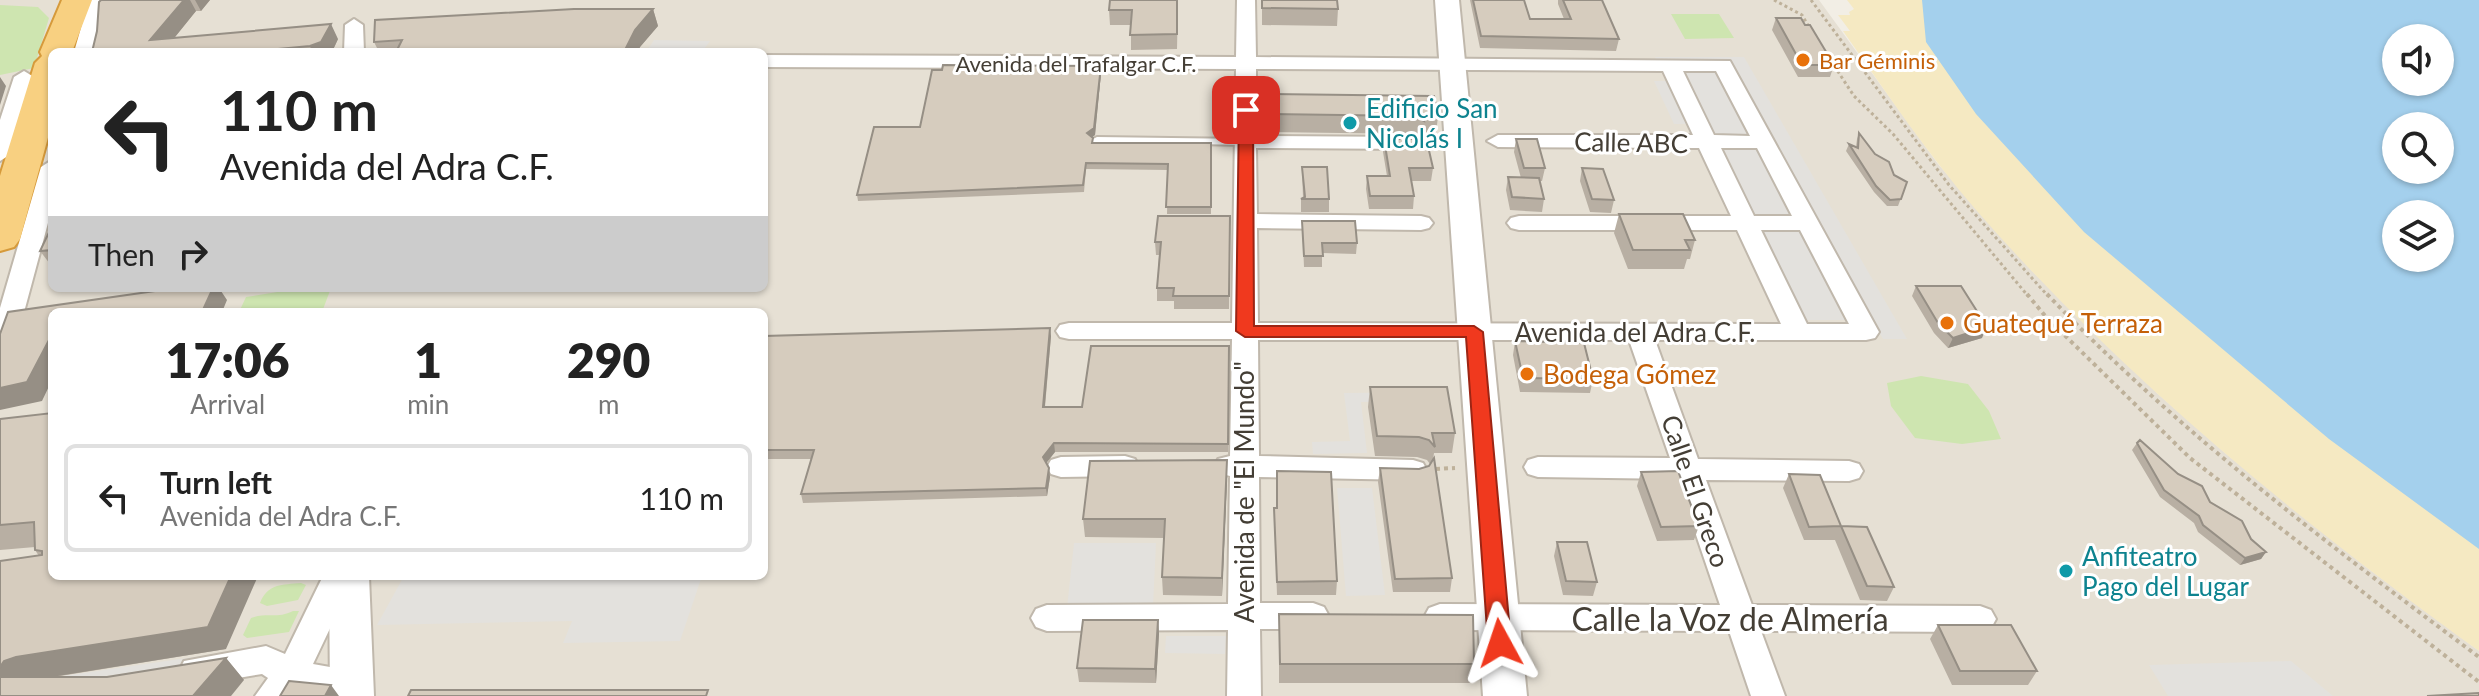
<!DOCTYPE html>
<meta charset="utf-8">
<style>
:root{--surface:#fff;--page:#f6f6f6;--text:#222;--muted:#767676;--line:#e0e0e0}
body{margin:0;font-family:Lato,sans-serif;background:var(--page);color:var(--text);height:100vh;display:flex;flex-direction:column;font-size:30px;white-space:nowrap}
*{box-sizing:border-box;margin:0}
p{font-size:26px;color:var(--muted)}
.icon{flex:none;width:44px;height:44px;fill:none;stroke:currentColor;stroke-width:2;stroke-linecap:round;stroke-linejoin:round}
.map{position:relative;flex:1;overflow:hidden}
.panel{position:absolute;left:48px;top:308px;width:720px;height:272px;display:flex;flex-direction:column;background:var(--surface);border-radius:12px;box-shadow:0 2px 6px #0004}
.panel>*{flex:none}
.banner{position:absolute;left:48px;top:48px;width:720px;height:244px;border-radius:12px;box-shadow:0 2px 6px #0004;background:#fff;color:var(--text);overflow:hidden}
.fabs{position:absolute;left:2382px;top:24px;display:grid;gap:16px}
.fabs a{display:grid;place-items:center;width:72px;height:72px;border-radius:50%;background:var(--surface);box-shadow:0 2px 6px #0004;font-size:40px}
.pin{position:absolute;display:grid;place-items:center;width:68px;height:68px;color:#fff;margin:-34px;border-radius:16px;box-shadow:0 4px 12px #0006}
.me{position:absolute;width:88px;margin:-44px;rotate:355deg;stroke-linejoin:round;filter:drop-shadow(0 0 6px #0008)}
.turn{display:flex;align-items:center;gap:28px;height:168px;padding:0 40px;font-size:36px}
.turn .icon{width:104px;height:104px;stroke-width:2.5}
.turn b{display:block;font-size:56px;line-height:68px}
.then{display:flex;align-items:center;height:76px;padding:0 40px;background:#0003;gap:16px;font-size:30px}
.eta{display:flex;justify-content:space-evenly;align-items:center;height:136px;text-align:center}
.eta b{font-size:48px;font-weight:800;line-height:56px}
ul{padding:0;list-style:none}
li{display:flex;align-items:center;gap:24px;height:108px;margin:0 16px 12px;padding:0 24px;border:4px solid var(--line);border-radius:12px}
li div{flex:1}
li b{display:block;font-size:30px}
li em{font-style:normal}
.map>svg:first-child{display:block}
.residential{fill:#e6e0d4;fill-rule:evenodd}
.green{fill:#cee5b0}
.sand{fill:#f5e9c2}
.parking{fill:#e3e1dd}
.water{fill:#a4d0ed;fill-rule:evenodd}
.lines{fill:none;stroke-linecap:round;stroke-linejoin:round}
.service-casing{stroke:#c0b8ac;stroke-width:4}
.minor-casing{stroke:#c0b8ac;stroke-width:4}
.tertiary-casing{stroke:#c0b8ac;stroke-width:4}
.trunk-casing{stroke:#d69a3b;stroke-width:4}
.path-far1{stroke:#beb19a;stroke-width:3;stroke-dasharray:3 3;stroke-linecap:butt}
.path{stroke:#beb19a;stroke-width:4;stroke-dasharray:4 4;stroke-linecap:butt}
.service{fill:#fff;fill-rule:evenodd}
.minor{fill:#fff;fill-rule:evenodd}
.tertiary{fill:#fff;fill-rule:evenodd}
.trunk{fill:#f8d081;fill-rule:evenodd}
.wall{fill:#b8afa3}
.shaded-wall{fill:#968f85}
.building{fill:#d6ccbe;stroke:#968f85;stroke-width:2}
.route{fill:#f0391e;stroke:#9c2514;stroke-width:2}
.food-dot{fill:#e8710a;stroke:#fff;stroke-width:3}
.culture-dot{fill:#0f9aa8;stroke:#fff;stroke-width:3}
.labels{text-anchor:middle;dominant-baseline:central;stroke-width:6;stroke-linejoin:round;paint-order:stroke}
.far-food-label{font-size:22px;fill:#c56008;stroke:#fff;text-anchor:start}
.far-street-label{font-size:22px;fill:#443e35;stroke:#fff}
.culture-label{font-size:26px;fill:#0d838f;stroke:#fff;text-anchor:start}
.street-label{font-size:26px;fill:#443e35;stroke:#fff}
.food-label{font-size:26px;fill:#c56008;stroke:#fff;text-anchor:start}
.near-street-label{font-size:32px;fill:#443e35;stroke:#fff}
</style>
<div class="map">
<svg width="2479" height="696" viewBox="0 0 2479 696">
<rect width="100%" height="100%" fill="#f2eee5"/>
<path class="residential" d="M0,0H1819L1938,164L2032,271L2158,394L2225,453L2366,567L2479,651V696H0ZM52,52H764V288H52ZM52,312H764V576H52Z"/>
<path class="green" d="M0,5L38,7L49,18L34,68L0,75Z
M1671,14H1719L1734,38L1685,39Z
M302,288H331L322,312H239L246,297Z
M1921,376L1968,384L1989,411L2001,439L1962,444L1915,438L1891,406L1887,383Z
M301,583L306,585L298,600L267,606L260,603C268,583 282,585 301,583Z
M293,611H299L289,632L247,638L243,635L251,618C266,612 278,619 293,611Z"/>
<path class="sand" d="M1847,0H1941L2479,536V651C2299,521 2124,379 1977,211C1928,155 1886,92 1843,31H1850L1838,15H1850L1849,12L1854,9Z"/>
<path class="parking" d="M654,40L710,41L702,52H646Z
M1655,57H1744L1907,339H1883L1872,320H1785L1690,124H1674L1654,81H1666Z
M1437,392L1439,401L1361,402L1367,453L1313,454L1312,442L1350,441L1344,393Z
M1337,488H1372L1385,595L1346,596Z
M1074,543H1156L1153,607L1067,608Z
M404,576H702L680,641L563,643L572,621L377,625Z
M1166,636H1226L1225,654L1165,653Z
M263,647L260,654L0,691V685Z
M2291,661L2333,696H2168L2149,665Z"/>
<path class="water" d="M1922,0H2479V549L2329,439L2084,232L1976,114L1926,42ZM2396,38H2440V82H2396ZM2396,126H2440V170H2396ZM2396,214H2440V258H2396Z"/>
<g class="lines">
<g class="service-casing">
<path id="service" d="M1097,137L1246,139L1252,142L1246,145L1093,142L1091,140Z"/>
</g>
<g class="minor-casing">
<path id="minor" d="M89,0H107L94,52H74Z
M1237,0H1255L1256,57L1730,61L1879,332L1875,338L1866,340H1655L1698,459L1849,461L1859,464L1863,471L1859,478L1849,481L1706,480L1752,605L1980,606L1991,610L1996,619L1991,628L1980,632L1761,631L1785,696H1751L1729,631L1440,630L1429,626L1424,617L1429,608L1440,604L1720,605L1677,479L1538,477L1528,474L1524,467L1528,460L1538,457L1670,458L1629,340H1258L1259,456L1413,460L1423,463L1427,470L1423,477L1413,480L1259,477L1260,603H1313L1324,607L1329,616L1324,625L1313,629H1260L1261,696H1227L1228,630L1047,631L1036,627L1031,618L1036,609L1047,605L1228,604L1230,476L1218,473L1214,466L1218,459L1230,456L1232,339H1069L1060,337L1056,331L1060,325L1069,323H1232L1236,69L764,67V55L1236,57ZM1256,69L1663,71L1693,135H1498L1487,141L1498,147L1699,148L1731,216H1519L1511,218L1507,223L1511,228L1519,230H1737L1781,324L1258,323L1257,228L1421,230L1429,228L1433,223L1429,218L1421,216L1257,214L1256,148L1412,149L1423,143L1412,137L1256,136ZM1683,71H1716L1750,136L1714,135ZM1721,148H1757L1792,216H1754ZM1761,230H1800L1849,324H1807Z
M354,19L363,25L364,52H344L345,25Z
M24,71L34,77L11,154L0,161V120L14,77Z
M52,160V208L13,353L9,359L0,362V308L41,167Z
M1125,456L1135,459L1139,466L1135,473L1125,476L1061,477L1051,474L1047,467L1051,460L1061,457Z
M323,576H355L313,664L364,673L369,683L364,693L344,696L298,690L293,696H255L268,678L262,674L196,685L184,681L179,671L184,661L266,646L285,654Z"/>
</g>
<g class="tertiary-casing">
<path id="tertiary" d="M1435,0H1459L1527,696H1483Z
M329,576H369L374,696H330Z"/>
</g>
<g class="trunk-casing">
<path id="trunk" d="M62,0H92L72,52H52V123L20,239L14,247L0,251V176L35,63L42,56L40,52Z"/>
</g>
<path class="path-far1" d="M1774,0L1802,15L1809,27
M1811,0L1949,185L2048,296
M1831,61L1854,96L1893,134L2028,296"/>
<path class="path" d="M2027,294L2046,317L2190,458L2479,682
M2047,294C2176,430 2329,545 2479,657
M1436,469L1455,468"/>
<use href="#service" class="service"/>
<use href="#minor" class="minor"/>
<use href="#tertiary" class="tertiary"/>
<use href="#trunk" class="trunk"/>
</g>
<path class="wall" d="M101,0H210L201,11H196L174,38L338,39L332,52H92L97,31Z
M1178,0L1177,49L1131,50V25H1110L1109,10Z
M1262,0L1338,9L1337,26L1262,25Z
M1470,0H1524L1530,19H1564L1558,4V0H1602L1619,39L1616,51L1480,48Z
M653,9L658,26L640,47L638,52H379L374,42Z
M1776,18L1834,65L1830,77H1798L1772,30Z
M1101,73L1095,135L1092,137L1093,143H1211V214H1167L1168,170L1086,169L1084,192L858,201L857,195L920,127Z
M1267,94L1438,116L1436,134H1425L1433,168L1431,181H1411L1414,196L1413,209H1369L1366,189L1367,176H1387L1383,152L1384,139H1413L1418,137L1412,134L1267,132Z
M1859,133L1875,154L1894,175L1907,182L1898,206H1887L1874,192L1846,151L1849,144L1856,147L1857,139Z
M1516,139L1545,168L1542,181H1540L1544,199L1542,212L1510,210L1506,190L1508,177L1521,178L1514,152Z
M1302,167L1329,199V212H1301V199L1303,198Z
M1582,168L1614,200L1611,213L1590,212L1580,181Z
M1619,214L1695,240L1690,259H1687L1684,269H1628L1614,233Z
M1230,216L1229,309H1174V301H1157V288L1159,255H1156L1155,242Z
M1302,221L1357,243L1356,254L1322,253V267H1304Z
M52,226V264H50L40,251Z
M1916,286L1982,338L1948,348L1934,333L1912,296Z
M764,336H1051L1045,407H1082L1229,346L1228,452H1055L1046,463L1050,477L1047,496L803,503L801,494L811,459H764Z
M1515,341L1593,379L1590,393L1520,392L1513,355Z
M1370,387L1455,433L1452,453H1434L1433,460L1452,578L1450,592H1393L1378,482L1380,468L1419,469L1429,466L1430,464L1427,460L1417,457L1375,456L1368,407Z
M0,419L52,576L226,649L54,677H107L226,658L244,680L0,696L39,556L35,550V547L0,550Z
M2137,443L2210,502L2266,552L2261,559L2240,565L2198,532L2194,523L2160,497L2132,450Z
M1641,472L1699,526L1694,540L1657,541L1637,486Z
M1789,474L1841,526L1894,587L1887,601L1860,600L1835,540H1804L1783,488Z
M1227,478L1222,596L1163,595L1162,577L1164,538L1085,537L1083,519Z
M1274,508L1337,581L1336,595H1277Z
M1557,542L1597,582L1593,596L1563,595L1554,556Z
M1279,614L1474,664L1470,683H1279Z
M1158,620L1159,634L1156,683L1079,682L1077,668Z
M1938,625L2037,671L2028,685H1952L1930,639Z"/>
<path class="shaded-wall" d="M184,0H190L196,11L163,52L150,40Z
M195,0H210L201,11Z
M653,9L658,26L640,47L638,52H624L635,30Z
M331,24L338,39L332,52H312L310,46Z
M1101,66V73L1095,135L1088,140L1087,133Z
M0,77L6,86L0,105Z
M213,288H219L227,300L222,312H202Z
M1987,327L1982,338L1948,348L1953,338Z
M1050,328L1051,336L1044,415L1043,407Z
M52,339V380L42,401L0,410V388L49,340Z
M1054,443L1055,452L1044,466L1043,457Z
M1227,460V478L1222,596V578Z
M1049,468L1050,477L1047,496L1046,488Z
M2266,552L2261,559L2240,565L2245,558Z
M231,576H258L226,649L39,679L0,677V667L4,661Z
M1158,620L1159,634L1156,683L1155,669Z
M226,658L244,680L231,696H193Z
M331,685L339,696H325Z"/>
<path class="building" d="M101,0H184L150,40L331,24L321,42L310,46L245,52H92L97,31L99,2Z
M1110,0H1177V34L1130,35L1132,10H1109Z
M1262,0H1337L1338,9L1262,8Z
M1473,0H1524L1530,19H1571L1563,0H1602L1619,39L1481,36Z
M574,9H653L635,30L624,52H396L402,40L374,42L375,20Z
M1776,18H1801L1805,25H1810L1834,65H1802Z
M943,65L1101,66L1094,128L1087,133L1093,138L1092,143H1211V207H1166L1168,164L1086,163L1083,185L857,195L874,127H920L932,70H942Z
M1267,94L1434,96L1438,116H1423L1424,121L1414,116L1267,114Z
M1425,133L1433,168H1409L1414,196H1370L1367,176H1390L1384,139H1413Z
M1859,133L1875,154L1889,162L1894,175L1907,182L1901,199L1890,200L1876,186L1849,144L1858,148Z
M1516,139H1537L1545,168H1524Z
M1302,167H1327L1329,199H1301L1305,197Z
M1582,168L1603,169L1614,200L1592,199Z
M1508,177L1539,178L1544,199L1512,197Z
M1619,214H1683L1695,240H1685L1690,250H1633Z
M1158,216H1230L1229,296H1173L1174,288H1157L1161,242H1155Z
M1302,221H1355L1357,243H1322L1323,256H1304Z
M52,226V250L40,251Z
M1916,286H1961L1987,327L1953,338L1938,323Z
M176,288H213L202,312H52V339L49,340L27,382L0,388V334L8,312Z
M1050,328L1043,407H1082L1091,346H1229L1228,444L1054,443L1043,457L1049,468L1046,488L801,494L814,450H764V336Z
M1515,341L1584,343L1593,379L1523,378Z
M1370,387H1447L1455,433H1432L1435,447L1429,440L1419,437L1377,436Z
M52,413V576H231L208,627L16,657L4,661L0,667V561L42,555V551L35,550L34,522L0,525V419Z
M2140,440L2178,474L2202,486L2210,502L2242,521L2251,539L2266,552L2245,558L2203,525L2199,516L2164,490L2137,443Z
M1434,458L1452,578L1395,579L1380,468L1419,469L1429,466Z
M1227,460L1222,578L1162,577L1165,519H1083L1090,461Z
M1277,471L1331,472L1337,581L1277,582L1274,508H1277Z
M1678,471L1699,526L1661,527L1641,472Z
M1789,474L1820,475L1841,526L1809,527Z
M1841,526L1867,527L1894,587L1867,586Z
M1557,542H1587L1597,582L1566,581Z
M1279,614L1473,615L1474,664H1280Z
M1083,620H1158L1155,669L1077,668Z
M1938,625H2011L2037,671H1960Z
M226,658L193,696H0V677H107Z
M289,681L331,685L325,696H280Z
M411,690H708L706,696H408Z
M2479,693V696H2427Z"/>
<path class="route" d="M1246,106L1253,110L1254,326H1474L1483,332L1511,643L1508,650L1500,653L1492,650L1488,643L1466,337H1245L1236,331L1239,110Z"/>
<g class="food-dot">
<circle cx="1803" cy="60" r="8"/>
<circle cx="1947" cy="323" r="8"/>
<circle cx="1527" cy="374" r="8"/>
</g>
<g class="culture-dot">
<circle cx="1350" cy="123" r="8"/>
<circle cx="2066" cy="571" r="8"/>
</g>
<g class="labels">
<g class="far-food-label">
<text x="1819" y="60">Bar Géminis</text>
</g>
<g class="far-street-label">
<text x="1076" y="63">Avenida del Trafalgar C.F.</text>
</g>
<g class="culture-label">
<text x="1366" y="108">Edificio San<tspan x="1366" dy="30">Nicolás I</tspan></text>
<text x="2082" y="556">Anfiteatro<tspan x="2082" dy="30">Pago del Lugar</tspan></text>
</g>
<g class="street-label">
<text transform="translate(1631 142) rotate(1)">Calle ABC</text>
<text x="1635" y="332">Avenida del Adra C.F.</text>
<text transform="translate(1696 491) rotate(71)">Calle El Greco</text>
<text transform="translate(1244 492) rotate(-90)">Avenida de "El Mundo"</text>
</g>
<g class="food-label">
<text x="1963" y="323">Guatequé Terraza</text>
<text x="1543" y="374">Bodega Gómez</text>
</g>
<g class="near-street-label">
<text x="1730" y="618">Calle la Voz de Almería</text>
</g>
</g>
</svg>
<div class="fabs">
<a><svg class="icon" aria-label="sound" viewBox="0 0 24 24"><path d="M4 9h4l5-4v14l-5-4H4zM17 9q2 3 0 6"/></svg></a>
<a><svg class="icon" aria-label="search" viewBox="0 0 24 24"><circle cx="10" cy="10" r="6"/><path d="M15 15l6 6"/></svg></a>
<a><svg class="icon" aria-label="layers" viewBox="0 0 24 24"><path d="M12 4l9 5-9 5-9-5zM3 14l9 5 9-5"/></svg></a>
</div>
<div class="pin" style="left:1246px;top:110px;background:#d93025"><svg class="icon" aria-label="arrive" viewBox="0 0 24 24"><path d="M6 21V4h12l-3 4 3 4H6"/></svg></div>
<svg class="me" style="left:1500px;top:643px" viewBox="-20 -20 40 40"><path d="M0-17L14 15 0 8-14 15z" fill="#f0391e" stroke="#fff" stroke-width="4"/></svg>
<div class="banner">
<div class="turn"><svg class="icon" aria-label="left" viewBox="0 0 24 24"><path d="M17 20v-9H6M10 6l-5 5 5 5"/></svg><div><b>110 m</b>Avenida del Adra C.F.</div></div>
<div class="then">Then<svg class="icon" aria-label="right" viewBox="0 0 24 24"><path d="M7 20v-9h11M14 6l5 5-5 5"/></svg></div>
</div>
<section class="panel">
<div class="eta">
<div><b>17:06</b><p>Arrival</p></div>
<div><b>1</b><p>min</p></div>
<div><b>290</b><p>m</p></div>
</div>
<ul>
<li><svg class="icon" aria-label="left" viewBox="0 0 24 24"><path d="M17 20v-9H6M10 6l-5 5 5 5"/></svg><div><b>Turn left</b><p>Avenida del Adra C.F.</p></div><em>110 m</em></li>
</ul>
</section>
</div>
